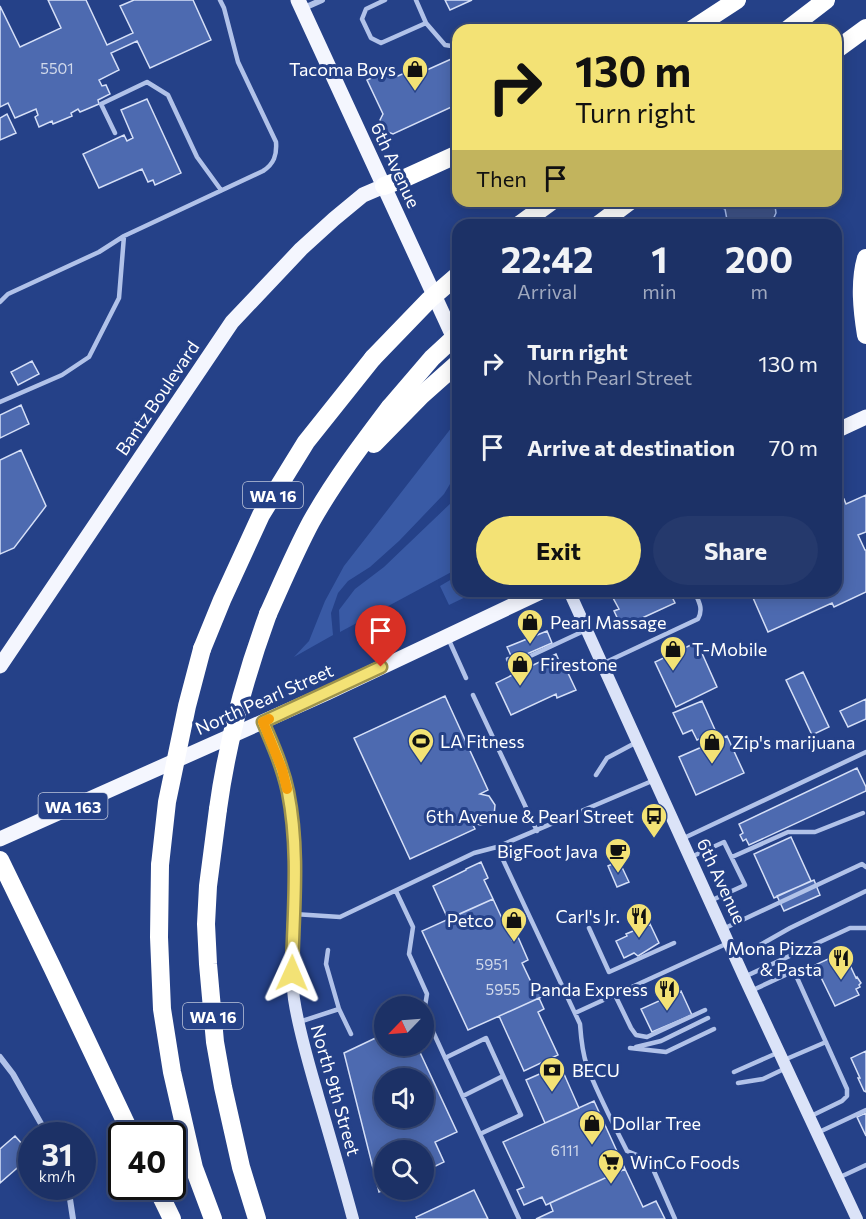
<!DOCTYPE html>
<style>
:root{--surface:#1c3166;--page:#25396c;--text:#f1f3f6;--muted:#a0a9bf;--line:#3a4c7a;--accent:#f3e275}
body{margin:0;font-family:Commissioner,sans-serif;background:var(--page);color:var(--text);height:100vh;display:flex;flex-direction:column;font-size:22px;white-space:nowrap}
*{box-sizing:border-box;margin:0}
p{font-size:20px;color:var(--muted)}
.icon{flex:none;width:33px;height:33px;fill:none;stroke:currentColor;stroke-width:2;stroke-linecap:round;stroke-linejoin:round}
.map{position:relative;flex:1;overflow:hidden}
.details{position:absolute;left:452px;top:219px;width:390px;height:378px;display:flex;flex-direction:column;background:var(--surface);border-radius:18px;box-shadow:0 3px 15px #0003,0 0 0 2px var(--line)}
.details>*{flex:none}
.banner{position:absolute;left:452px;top:24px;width:390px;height:183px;border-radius:18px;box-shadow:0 3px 15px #0003,0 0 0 2px var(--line);background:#f3e275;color:#111;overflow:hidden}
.needle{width:39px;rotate:245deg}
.buttons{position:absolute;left:374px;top:996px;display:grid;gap:12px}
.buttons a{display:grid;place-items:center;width:60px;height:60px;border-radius:50%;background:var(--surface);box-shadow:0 3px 15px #0003,0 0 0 2px var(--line);font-size:30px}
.speed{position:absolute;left:18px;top:1122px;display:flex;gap:12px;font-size:30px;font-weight:700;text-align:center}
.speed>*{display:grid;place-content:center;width:78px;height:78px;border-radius:50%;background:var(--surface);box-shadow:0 3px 15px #0003,0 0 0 2px var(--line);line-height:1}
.speed small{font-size:15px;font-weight:400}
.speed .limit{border:3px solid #111;border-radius:9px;background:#fff;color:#111}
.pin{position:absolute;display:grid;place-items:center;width:51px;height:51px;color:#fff;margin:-62px -26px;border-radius:50% 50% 50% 0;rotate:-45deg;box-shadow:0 0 6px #0007}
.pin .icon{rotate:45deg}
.me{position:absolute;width:66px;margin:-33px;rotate:1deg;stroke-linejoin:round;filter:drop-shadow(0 0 4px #0008)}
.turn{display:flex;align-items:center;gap:21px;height:126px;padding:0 24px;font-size:27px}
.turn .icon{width:78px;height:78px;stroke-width:2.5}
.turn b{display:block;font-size:42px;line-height:51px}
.then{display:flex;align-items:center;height:57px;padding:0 24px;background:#0003;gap:12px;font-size:22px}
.eta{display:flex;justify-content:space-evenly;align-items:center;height:102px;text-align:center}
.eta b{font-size:36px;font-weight:700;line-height:42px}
.button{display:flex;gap:12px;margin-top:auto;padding:12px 24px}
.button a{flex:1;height:69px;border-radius:36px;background:var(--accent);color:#111;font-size:24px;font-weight:700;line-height:69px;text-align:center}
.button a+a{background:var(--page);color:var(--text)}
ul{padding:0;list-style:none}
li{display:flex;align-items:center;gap:18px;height:84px;padding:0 24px}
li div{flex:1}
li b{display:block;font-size:22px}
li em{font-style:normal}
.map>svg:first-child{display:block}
.green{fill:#395aa5}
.water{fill:#3e5286;stroke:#a5baea;stroke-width:1.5}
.building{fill:#4d6ab0;stroke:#d5dff7;stroke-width:1.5;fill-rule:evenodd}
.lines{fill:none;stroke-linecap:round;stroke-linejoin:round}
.lane{stroke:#b1c2e9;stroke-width:4.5}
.street{stroke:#b1c2e9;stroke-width:6}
.secondary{stroke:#dbe3f8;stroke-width:12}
.primary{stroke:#f4f6fe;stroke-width:15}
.highway{stroke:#fff;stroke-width:18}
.highway-bridge{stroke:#fff;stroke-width:18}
.route-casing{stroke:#9e934c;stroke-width:15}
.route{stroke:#f3e275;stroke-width:10}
.slow{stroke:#f59e0b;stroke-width:10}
.labels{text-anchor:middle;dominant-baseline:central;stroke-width:6;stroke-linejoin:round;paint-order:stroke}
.number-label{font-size:15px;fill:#d2daeb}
.shield{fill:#254188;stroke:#bec6db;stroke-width:1.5}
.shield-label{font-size:16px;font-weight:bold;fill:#fff}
.poi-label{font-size:18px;fill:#fff;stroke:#254188;text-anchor:start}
.street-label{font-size:18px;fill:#fff;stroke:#254188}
</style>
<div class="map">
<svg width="866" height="1219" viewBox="0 0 866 1219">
<rect width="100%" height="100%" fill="#254188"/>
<path class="green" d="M452,427H457V431L450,484L444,494L399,541L370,567L348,581L338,593L331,613L333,635L294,657L309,641L325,601L344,566Z
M457,481V569L340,632L339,610L355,589L384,567L453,501Z
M457,576L458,591H478L449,605L440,586Z"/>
<path class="water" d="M723,201H736L740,205L742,201H778L775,206L776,213L772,222L773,225H728L725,209L718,206L720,202Z"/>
<path class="building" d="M48,0H86L107,45L133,33L120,6L134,0H193L211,40L150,68L137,41L111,53L119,70L99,80L102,86L106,85L110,94L98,100L99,104L80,112L78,109L71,113L72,116L53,124L52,121L39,127L35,117L38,115L36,109L15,118L8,103L0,107V6L20,47L61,28Z
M445,0H472L450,10Z
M458,56V104L393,134L385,131L380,120L383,114L367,80L385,72L398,76L416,68L418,74Z
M147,99L181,173L155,185L153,180L148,182L142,169L99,188L83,154L124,135L127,141L133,138L121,110Z
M7,114L16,133L0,140V118Z
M32,361L39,374L18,385L11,372Z
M21,405L29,424L0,438V415Z
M21,450L46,506L14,548L0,554V460Z
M866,495V532L858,535L865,550H866V592L834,607L832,603L768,632L750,591H836V503L844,499L846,504Z
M623,591H669L675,603L640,619L641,622L623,630L614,611L619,609L612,596Z
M547,631L552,643L513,660L507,647Z
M697,642L717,687L676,707L655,662Z
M556,654L564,672L567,671L576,690L557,698L556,694L511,715L496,683Z
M803,672L829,727L812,735L786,680Z
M445,696L488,790L480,794L489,796L495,805L494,816L487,824L481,825L472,823L475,829L410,859L354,738Z
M866,699V719L848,727L840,711Z
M702,701L716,732L697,740L692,730L683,734L673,713Z
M727,736L744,773L696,795L679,757Z
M857,768L866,787V791L749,845L746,839L743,841L740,835L743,833L739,824Z
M791,837L811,881L774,898L754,854Z
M619,861L629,882L617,887L608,866Z
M481,862L488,878L484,880L493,899L448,919L433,886L466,870V869Z
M814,880L820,895L784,911L777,896Z
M493,899L512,940L518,937L528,960L522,963L532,984L537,982L544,996L468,1030L422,931Z
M650,924L659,943L638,956L634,953L624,958L616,941L627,936L626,934Z
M839,954L843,964L848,961L856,978L857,977L861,983L859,985L860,987L856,989L859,995L835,1006L815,965Z
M681,991L692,1015L652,1032L641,1009Z
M539,998L544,1009L538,1012L558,1055L524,1071L499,1016Z
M384,1034V1046H417L457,1132L435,1142L444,1162L423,1172V1150H384V1190L379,1192L344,1053ZM384,1078H423V1118H384Z
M866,1051V1092L864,1091L858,1078H860L851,1058Z
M560,1065L579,1108L545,1123L526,1080Z
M594,1101L625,1169L546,1205L542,1197L524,1205L517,1190L524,1187L503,1142Z
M866,1113V1136L857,1117Z
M15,1136L32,1155L0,1183V1149Z
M625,1169L643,1207L656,1201L665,1219H536L553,1211L550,1203Z
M474,1190L488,1219H417L416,1217Z"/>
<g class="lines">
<path class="lane" d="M385,0L366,9L362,19L371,38L381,43L426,23
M416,0L426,23L445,45L458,47
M115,133L101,104L147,82L168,95L197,157L221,190
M0,302L8,294L99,252L124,236L263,171C274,164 277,155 276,142L238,62L224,8L220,0
M0,402L62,375L89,357L119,298L124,236
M448,638L466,678
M508,659L511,665L586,630
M604,663L698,619C704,608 698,600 694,591
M473,695L537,831
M596,775L607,758L637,742
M684,838L866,752
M497,847L580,1024C581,1038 582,1052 587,1066C598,1095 613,1123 627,1151L649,1160L675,1219
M691,857L724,842L745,885L710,901
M732,857L788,832H815L863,813
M396,891L413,927L409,954L427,994L424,1012L519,1219
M294,914L340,917L474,853L497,847L652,781
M589,928L609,972L674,943
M723,929L862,864L866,867
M328,950L326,964L339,1009L351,1034
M735,957L760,945L790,928L866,891
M744,977L850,928H866
M753,990L794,971L847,1089V1096L842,1101L809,1117
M615,995L631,1028L636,1035L647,1037L705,1010
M575,1013L728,943
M299,1022L339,1009
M636,1047L661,1041L708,1018
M630,1048L666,1052L714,1029
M445,1058L486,1038L521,1115L480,1134
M784,1060L826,1042
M734,1072L777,1053
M738,1083L763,1079L784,1069
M463,1096L503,1076
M817,1133L866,1110
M838,1178L866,1165"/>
<path class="street" d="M304,8L322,0
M0,1057L13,1074L48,1136
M68,1186L73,1219"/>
<path class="secondary" d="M569,591L744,977L857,1219
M263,722C278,758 291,791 294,831C299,887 287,943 294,999C299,1032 309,1064 318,1096C330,1137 342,1178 353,1219"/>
<path class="primary" d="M298,0L458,347
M836,431L866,417
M0,666L232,322L301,249L334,219L363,195L384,186
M0,839L327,693L543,591"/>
<path class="highway" d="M691,30L737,0
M787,30L826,0
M836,50L866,28
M384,186L403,179L458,154
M519,225L552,201
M598,225L630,201
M866,258C859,282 862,310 866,335
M374,444L422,395L458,363
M268,614C282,583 295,552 311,522C334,481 362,444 390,407
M202,649L222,600L261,515L306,442L373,358
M218,809L208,886L206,924L208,964L215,1042L223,1087L241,1167L257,1219
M0,860L52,967L132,1136
M160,865L159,937L162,1009L172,1072L194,1168L213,1219
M156,1186L172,1219"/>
<path class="highway-bridge" d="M373,358L429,300L458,275
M390,407L432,358L458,334
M218,809C227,743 245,677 268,614
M160,865L167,802L187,706L202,649"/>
</g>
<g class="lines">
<g class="route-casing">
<path id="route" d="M292,973C293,913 300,852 288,792C283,768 273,745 263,722L381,667"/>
</g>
<use href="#route" class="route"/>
<path class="slow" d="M269,719L263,722L282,769L287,789"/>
</g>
<defs>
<g id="shop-pin" transform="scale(1.35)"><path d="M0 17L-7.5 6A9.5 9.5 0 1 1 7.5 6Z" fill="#f3e275" stroke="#254188"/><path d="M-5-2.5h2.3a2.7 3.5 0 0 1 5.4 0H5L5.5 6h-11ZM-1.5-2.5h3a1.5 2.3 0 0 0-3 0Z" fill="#111"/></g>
<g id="stadium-pin" transform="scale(1.35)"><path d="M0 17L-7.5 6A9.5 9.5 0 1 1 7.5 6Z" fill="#f3e275" stroke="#254188"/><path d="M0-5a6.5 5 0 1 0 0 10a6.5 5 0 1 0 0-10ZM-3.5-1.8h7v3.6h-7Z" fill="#111"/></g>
<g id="bus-pin" transform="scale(1.35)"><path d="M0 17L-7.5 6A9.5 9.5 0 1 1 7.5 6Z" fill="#f3e275" stroke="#254188"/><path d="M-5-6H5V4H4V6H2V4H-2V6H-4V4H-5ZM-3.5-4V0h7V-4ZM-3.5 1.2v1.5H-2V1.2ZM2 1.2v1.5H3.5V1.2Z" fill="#111"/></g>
<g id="cafe-pin" transform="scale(1.35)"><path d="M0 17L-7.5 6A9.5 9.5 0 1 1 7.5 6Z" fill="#f3e275" stroke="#254188"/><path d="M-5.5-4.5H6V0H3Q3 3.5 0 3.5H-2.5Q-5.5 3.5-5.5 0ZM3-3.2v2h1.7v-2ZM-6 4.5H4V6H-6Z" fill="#111"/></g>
<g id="restaurant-pin" transform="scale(1.35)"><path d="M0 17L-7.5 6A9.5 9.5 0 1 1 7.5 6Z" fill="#f3e275" stroke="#254188"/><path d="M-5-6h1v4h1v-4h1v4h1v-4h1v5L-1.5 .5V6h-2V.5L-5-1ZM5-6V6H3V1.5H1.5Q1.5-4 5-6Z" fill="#111"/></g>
<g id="bank-pin" transform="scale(1.35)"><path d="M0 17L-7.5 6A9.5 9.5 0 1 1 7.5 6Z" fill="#f3e275" stroke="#254188"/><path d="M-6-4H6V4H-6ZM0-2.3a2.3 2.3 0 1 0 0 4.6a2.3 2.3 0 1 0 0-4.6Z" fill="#111"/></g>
<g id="supermarket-pin" transform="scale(1.35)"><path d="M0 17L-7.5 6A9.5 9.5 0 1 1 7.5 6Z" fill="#f3e275" stroke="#254188"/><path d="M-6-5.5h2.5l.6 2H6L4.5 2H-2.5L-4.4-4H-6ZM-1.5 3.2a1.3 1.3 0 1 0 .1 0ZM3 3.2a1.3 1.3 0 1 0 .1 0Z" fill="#111"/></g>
</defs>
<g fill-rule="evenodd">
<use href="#shop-pin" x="415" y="69"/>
<use href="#shop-pin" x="530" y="622"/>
<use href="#shop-pin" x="673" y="649"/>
<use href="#shop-pin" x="520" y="664"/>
<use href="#stadium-pin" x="421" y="741"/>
<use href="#shop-pin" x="712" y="742"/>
<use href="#bus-pin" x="654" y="816"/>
<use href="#cafe-pin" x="618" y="851"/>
<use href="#restaurant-pin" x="639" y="916"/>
<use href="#shop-pin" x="514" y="920"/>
<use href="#restaurant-pin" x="841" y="958"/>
<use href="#restaurant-pin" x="667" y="989"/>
<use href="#bank-pin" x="552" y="1070"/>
<use href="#shop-pin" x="592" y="1123"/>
<use href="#supermarket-pin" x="611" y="1162"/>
</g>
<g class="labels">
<g class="number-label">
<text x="57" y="68">5501</text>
<text x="492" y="964">5951</text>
<text x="503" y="989">5955</text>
<text x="565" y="1150">6111</text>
</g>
<g class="shield">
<rect x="243" y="482" width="60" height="26" rx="4.5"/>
<rect x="38.5" y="793" width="69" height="26" rx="4.5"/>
<rect x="183" y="1003" width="60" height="26" rx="4.5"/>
</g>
<g class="shield-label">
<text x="273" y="495">WA 16</text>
<text x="73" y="806">WA 163</text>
<text x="213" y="1016">WA 16</text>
</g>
<g class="poi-label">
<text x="396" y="69" text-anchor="end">Tacoma Boys</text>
<text x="550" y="622">Pearl Massage</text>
<text x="692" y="649">T-Mobile</text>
<text x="540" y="664">Firestone</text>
<text x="440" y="741">LA Fitness</text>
<text x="732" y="742">Zip's marijuana</text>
<text x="634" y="816" text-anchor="end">6th Avenue &amp; Pearl Street</text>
<text x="598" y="851" text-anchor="end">BigFoot Java</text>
<text x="620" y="916" text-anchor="end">Carl's Jr.</text>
<text x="494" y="920" text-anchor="end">Petco</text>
<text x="822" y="948" text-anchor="end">Mona Pizza<tspan x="822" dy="21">&amp; Pasta</tspan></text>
<text x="648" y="989" text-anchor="end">Panda Express</text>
<text x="572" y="1070">BECU</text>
<text x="612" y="1123">Dollar Tree</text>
<text x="630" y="1162">WinCo Foods</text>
</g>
<g class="street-label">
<text transform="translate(396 165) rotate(65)">6th Avenue</text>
<text transform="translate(157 398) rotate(-56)">Bantz Boulevard</text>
<text transform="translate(264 699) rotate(-24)">North Pearl Street</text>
<text transform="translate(722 881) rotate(65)">6th Avenue</text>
<text transform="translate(336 1090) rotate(74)">North 9th Street</text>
</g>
</g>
</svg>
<div class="buttons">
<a><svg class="needle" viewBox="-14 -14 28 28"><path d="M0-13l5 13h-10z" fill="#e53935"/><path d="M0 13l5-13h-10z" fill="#a0a9bf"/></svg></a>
<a><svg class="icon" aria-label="sound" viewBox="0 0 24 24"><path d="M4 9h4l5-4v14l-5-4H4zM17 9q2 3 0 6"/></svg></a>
<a><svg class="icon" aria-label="search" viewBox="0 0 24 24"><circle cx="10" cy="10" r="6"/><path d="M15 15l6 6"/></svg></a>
</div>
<div class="speed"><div>31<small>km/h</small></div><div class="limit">40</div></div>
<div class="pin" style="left:381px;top:667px;background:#d93025"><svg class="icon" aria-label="arrive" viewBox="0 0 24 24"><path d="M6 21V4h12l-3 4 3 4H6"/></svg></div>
<svg class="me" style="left:292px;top:973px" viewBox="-20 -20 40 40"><path d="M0-17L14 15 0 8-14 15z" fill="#f3e275" stroke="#fff" stroke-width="4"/></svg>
<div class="banner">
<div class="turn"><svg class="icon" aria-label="right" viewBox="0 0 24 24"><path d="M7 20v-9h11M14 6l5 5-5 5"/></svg><div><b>130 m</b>Turn right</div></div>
<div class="then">Then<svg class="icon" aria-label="arrive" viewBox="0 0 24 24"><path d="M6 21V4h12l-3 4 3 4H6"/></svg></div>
</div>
<section class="details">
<div class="eta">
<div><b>22:42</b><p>Arrival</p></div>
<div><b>1</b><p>min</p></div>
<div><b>200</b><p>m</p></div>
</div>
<ul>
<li><svg class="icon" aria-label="right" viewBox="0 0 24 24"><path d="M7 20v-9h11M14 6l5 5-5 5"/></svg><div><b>Turn right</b><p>North Pearl Street</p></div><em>130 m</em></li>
<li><svg class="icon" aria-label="arrive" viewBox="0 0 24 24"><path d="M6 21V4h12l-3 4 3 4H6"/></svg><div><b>Arrive at destination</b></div><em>70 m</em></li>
</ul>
<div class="button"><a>Exit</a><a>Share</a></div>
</section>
</div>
